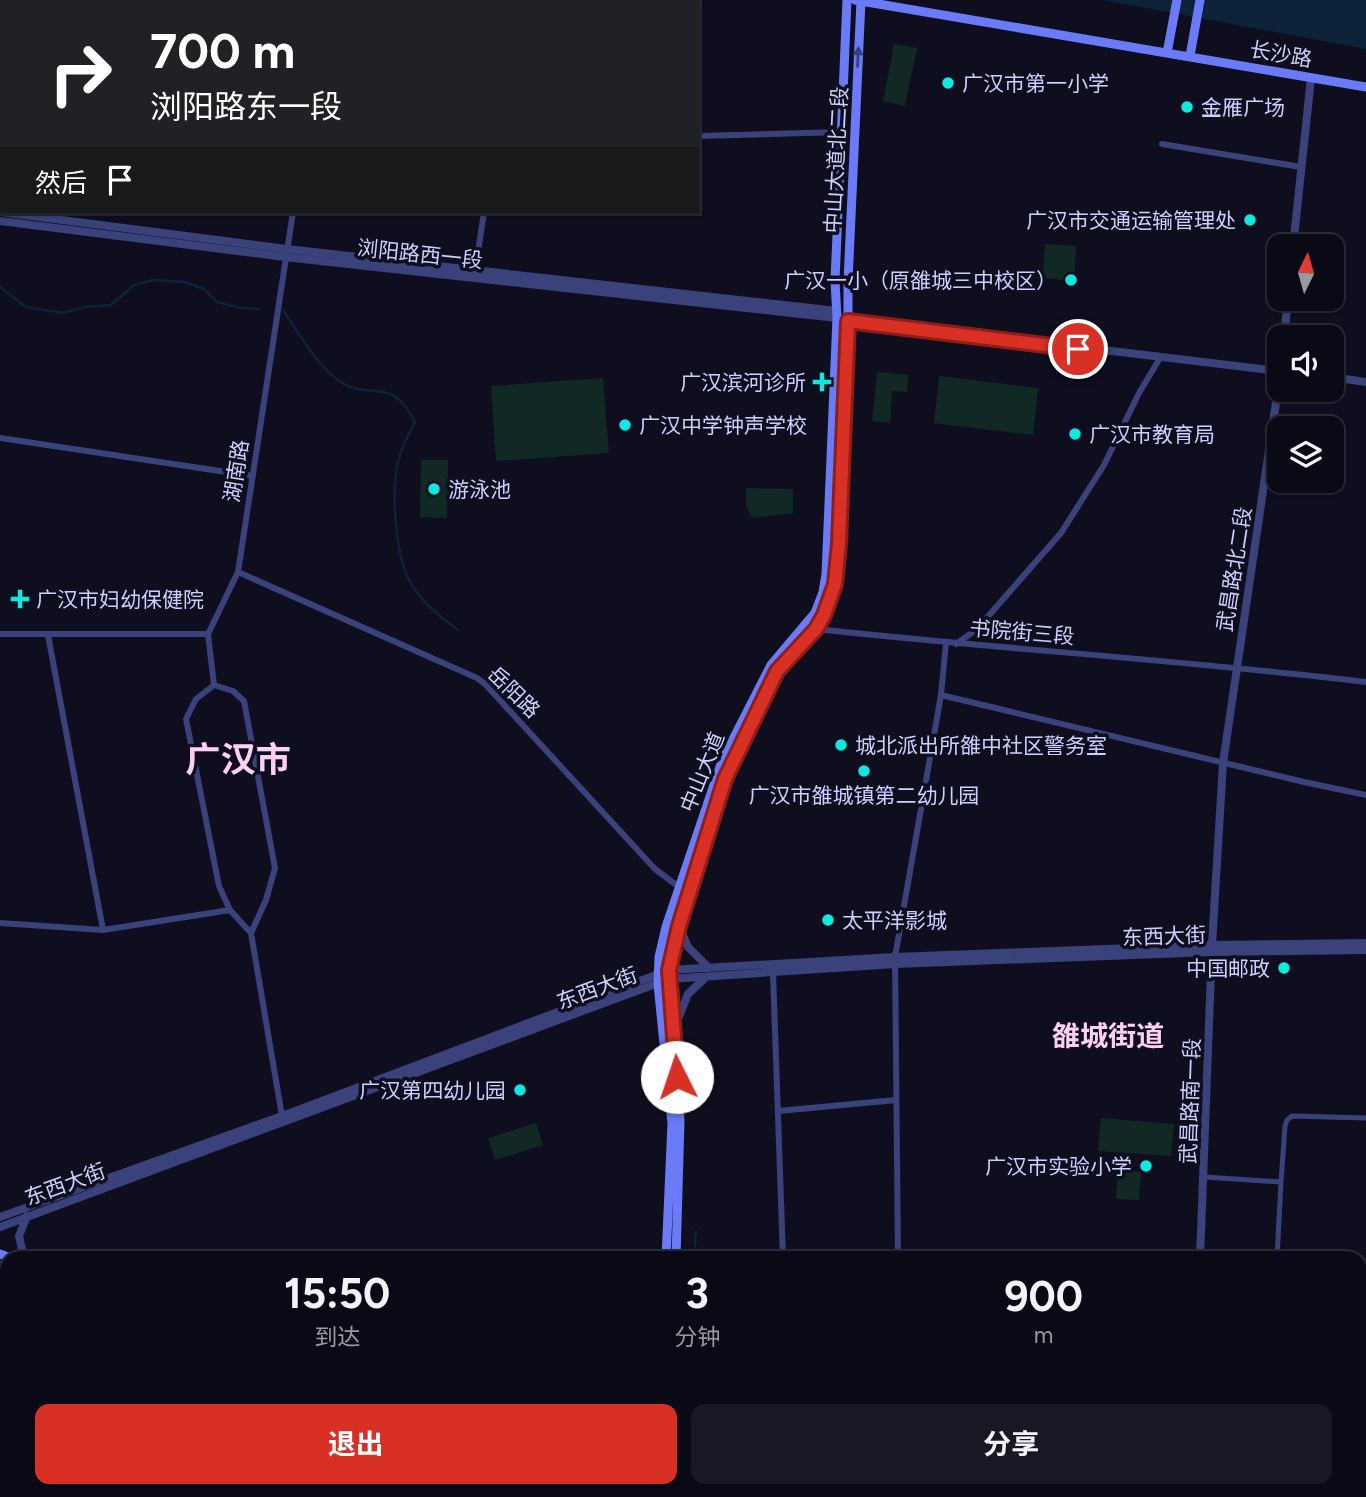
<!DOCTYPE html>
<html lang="zh">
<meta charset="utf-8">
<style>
:root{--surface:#0a0a17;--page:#181824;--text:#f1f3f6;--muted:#999aa1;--line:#2a2b36;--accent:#d93025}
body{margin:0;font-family:Figtree,"Noto Sans SC",sans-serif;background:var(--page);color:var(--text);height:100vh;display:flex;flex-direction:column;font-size:26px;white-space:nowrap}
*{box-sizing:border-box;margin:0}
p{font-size:23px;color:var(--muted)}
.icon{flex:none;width:38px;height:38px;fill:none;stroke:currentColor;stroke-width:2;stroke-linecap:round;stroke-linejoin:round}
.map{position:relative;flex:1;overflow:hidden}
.drawer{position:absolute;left:0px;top:1251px;width:1367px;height:247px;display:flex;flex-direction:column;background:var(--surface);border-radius:21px 21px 0 0;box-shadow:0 2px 5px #0004,0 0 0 2px var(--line)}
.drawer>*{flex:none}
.hud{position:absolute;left:0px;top:0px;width:700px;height:214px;box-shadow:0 2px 5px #0004,0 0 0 2px var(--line);background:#202124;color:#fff;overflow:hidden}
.needle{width:46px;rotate:5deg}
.controls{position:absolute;left:1267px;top:234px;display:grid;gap:14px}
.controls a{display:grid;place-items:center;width:77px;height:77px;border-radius:14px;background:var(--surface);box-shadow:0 2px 5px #0004,0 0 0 2px var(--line);font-size:35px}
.pin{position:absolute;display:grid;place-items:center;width:60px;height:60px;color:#fff;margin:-30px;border:4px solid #fff;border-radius:50%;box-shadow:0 2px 7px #0007}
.me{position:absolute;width:77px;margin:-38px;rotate:356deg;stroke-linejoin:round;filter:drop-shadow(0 0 5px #0008)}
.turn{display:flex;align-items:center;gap:24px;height:147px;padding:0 35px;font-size:32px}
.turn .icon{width:91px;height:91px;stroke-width:2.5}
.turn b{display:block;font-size:49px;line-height:60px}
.then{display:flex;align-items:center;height:66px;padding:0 35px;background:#0003;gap:14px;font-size:26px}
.eta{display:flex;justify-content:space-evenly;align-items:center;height:119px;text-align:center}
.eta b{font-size:42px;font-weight:700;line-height:49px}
.primary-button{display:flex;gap:14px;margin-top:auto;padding:14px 35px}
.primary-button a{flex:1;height:80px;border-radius:14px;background:var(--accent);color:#fff;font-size:28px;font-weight:700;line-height:80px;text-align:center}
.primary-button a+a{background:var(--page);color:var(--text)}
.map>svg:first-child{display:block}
.green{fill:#112824}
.water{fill:#0c233a}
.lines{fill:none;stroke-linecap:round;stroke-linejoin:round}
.stream{stroke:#0c233a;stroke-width:2.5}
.pedestrian{stroke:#3b427b;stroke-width:5}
.minor{stroke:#3b427b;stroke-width:6}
.tertiary{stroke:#3b427b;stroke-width:8}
.secondary{stroke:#6b7bf7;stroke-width:9}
.oneway{fill:#383f80}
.route-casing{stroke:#8d1f18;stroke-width:18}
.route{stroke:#d93025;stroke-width:12}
.poi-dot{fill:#0de9e1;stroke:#0e0e1f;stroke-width:2.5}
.labels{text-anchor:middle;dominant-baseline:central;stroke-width:7;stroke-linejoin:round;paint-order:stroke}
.street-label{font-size:21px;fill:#cecffc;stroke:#0e0e1f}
.poi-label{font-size:21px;fill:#cecffc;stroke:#0e0e1f;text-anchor:start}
.district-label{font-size:28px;font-weight:bold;fill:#fcd0f2;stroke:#0e0e1f}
.town-label{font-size:35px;font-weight:bold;fill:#fcd0f2;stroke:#0e0e1f}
</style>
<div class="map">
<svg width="1366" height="1497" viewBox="0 0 1366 1497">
<rect width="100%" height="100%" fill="#0e0e1f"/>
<path class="green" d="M894,44L917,48L905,106L883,101Z
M1045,244L1076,246L1074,281L1043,278Z
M877,372L908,375L907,392L892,391L890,423L872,421Z
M939,376L1038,388L1033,435L934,423Z
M603,378L609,453L496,461L491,386Z
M421,460H448L447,518L420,517Z
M746,488L793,489V513L752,518L746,506Z
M1101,1118L1174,1124L1171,1156L1098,1151Z
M536,1123L543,1145L495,1160L488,1138Z
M1118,1170L1141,1172L1139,1200L1116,1199Z
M1037,1491H1155L1154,1497H1037Z"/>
<path class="water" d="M1103,0H1366V49Z"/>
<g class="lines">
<path class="stream" d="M0,287L26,307L63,313L86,307L111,305L134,285L154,280L185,282L204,289L217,302L240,308L259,309
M283,310C299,333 315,363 338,380C370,403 390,373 415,422C408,435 401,448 398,462C391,492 395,552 409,580C420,601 439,616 458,630
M695,1246L696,1231
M685,1497V1491"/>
<path class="pedestrian" d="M1205,1177L1281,1182L1285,1126L1287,1120L1292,1116L1366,1118
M1277,1258L1281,1182"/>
<path class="minor" d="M328,2L329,0
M667,2L668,0
M698,136L842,132
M1162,144L1301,167
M475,272L484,212
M0,438L253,476
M238,572L477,678L485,684L655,869L679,887
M806,625L816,629C999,649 1183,660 1366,682
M0,634H208
M48,635L103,930
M956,644L977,629L1061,533L1104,465L1139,393L1160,358
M214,685L196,699L186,719L219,886L230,910L251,933
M941,695L1304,782L1366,795
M0,923L103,930L230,910
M773,972L783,1258
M778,1111L896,1100
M282,1116L251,933L266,900L275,868L244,701L233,691L214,685L208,634L238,572L293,212
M898,1258L895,957L941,695L946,643
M232,1497V1491
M783,1497V1491
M998,1497V1491"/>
<path class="tertiary" d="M0,212L287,249L837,311
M0,221L285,257L837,318L1279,371
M1293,247L1311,78
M1284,338L1288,299
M1332,377L1366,382
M679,926L688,947L709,968
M674,1029L688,994L704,979
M0,1217L282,1116L669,970L895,957L1212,945L1366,943
M0,1227L669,979L895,964L1212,952L1366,950
M667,1253L825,1258
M24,1258L19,1236L27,1216
M1200,1258L1212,945L1223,763L1279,382
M1360,1280H1366
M1190,1497L1191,1491
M1360,1497L1366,1358"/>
<path class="secondary" d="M855,0L1366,87
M1167,53L1177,0
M1190,56L1200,0
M0,1254L10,1258
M666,1258L672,1123L658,984L659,957L666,927L722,761L771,665L815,613L823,592L826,574L837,318L835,281L847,0
M676,1258L680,1121L669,970L679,926L725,779L777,672L816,629L824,615L835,584L844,440L848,321V281L861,1
M0,1266L7,1269
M451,1491L462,1497
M467,1491L479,1497
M658,1497L659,1491
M670,1497V1491"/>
</g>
<defs><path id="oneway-solid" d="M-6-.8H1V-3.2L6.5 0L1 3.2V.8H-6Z" transform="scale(1.75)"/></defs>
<use class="oneway" href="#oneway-solid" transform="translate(858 57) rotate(-87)"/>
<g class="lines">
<g class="route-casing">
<path id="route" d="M677,1077L669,970L679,926L725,779L777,671L816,629L824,615L835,584L839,543L848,321L1078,349"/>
</g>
<use href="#route" class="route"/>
</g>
<g class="poi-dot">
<circle cx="948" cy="83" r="7"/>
<circle cx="1187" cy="107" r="7"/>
<circle cx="1250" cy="220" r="7"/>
<circle cx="1071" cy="280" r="7"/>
<path d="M818.5 371.5h7v7h7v7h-7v7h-7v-7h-7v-7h7z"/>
<circle cx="625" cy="425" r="7"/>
<circle cx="1075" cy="434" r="7"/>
<circle cx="434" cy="489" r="7"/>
<path d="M16.5 588.5h7v7h7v7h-7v7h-7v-7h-7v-7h7z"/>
<circle cx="841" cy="745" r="7"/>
<circle cx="864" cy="771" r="7"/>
<circle cx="828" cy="920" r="7"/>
<circle cx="1284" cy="968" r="7"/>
<circle cx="520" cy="1090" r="7"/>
<circle cx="1146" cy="1166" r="7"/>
</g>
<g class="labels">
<g class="street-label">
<text transform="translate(1281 54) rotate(10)">长沙路</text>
<text transform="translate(836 160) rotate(-87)">中山大道北二段</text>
<text transform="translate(420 254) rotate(6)">浏阳路西一段</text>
<text transform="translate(236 471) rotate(-81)">湖南路</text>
<text transform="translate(1234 569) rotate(-81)">武昌路北二段</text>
<text transform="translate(1022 632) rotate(5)">书院街三段</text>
<text transform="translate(514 692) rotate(44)">岳阳路</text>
<text transform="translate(702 772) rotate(-68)">中山大道</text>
<text transform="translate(1164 936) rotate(-2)">东西大街</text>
<text transform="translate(597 988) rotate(-20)">东西大街</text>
<text transform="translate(1190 1101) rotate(-88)">武昌路南一段</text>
<text transform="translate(65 1184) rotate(-20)">东西大街</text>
</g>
<g class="poi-label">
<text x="962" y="83">广汉市第一小学</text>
<text x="1201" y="107">金雁广场</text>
<text x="1236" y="220" text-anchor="end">广汉市交通运输管理处</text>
<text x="1057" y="280" text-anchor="end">广汉一小（原雒城三中校区）</text>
<text x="806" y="382" text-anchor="end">广汉滨河诊所</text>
<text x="639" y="425">广汉中学钟声学校</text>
<text x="1089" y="434">广汉市教育局</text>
<text x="448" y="489">游泳池</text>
<text x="36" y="599">广汉市妇幼保健院</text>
<text x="855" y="745">城北派出所雒中社区警务室</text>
<text x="864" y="795" text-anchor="middle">广汉市雒城镇第二幼儿园</text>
<text x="842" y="920">太平洋影城</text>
<text x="1270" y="968" text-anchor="end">中国邮政</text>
<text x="506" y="1090" text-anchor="end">广汉第四幼儿园</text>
<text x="1132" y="1166" text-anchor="end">广汉市实验小学</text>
</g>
<g class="district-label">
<text x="1108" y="1036">雒城街道</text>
</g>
<g class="town-label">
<text x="238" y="760">广汉市</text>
</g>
</g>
</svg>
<div class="controls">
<a><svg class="needle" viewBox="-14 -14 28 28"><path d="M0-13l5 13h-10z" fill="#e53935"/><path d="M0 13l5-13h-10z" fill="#999aa1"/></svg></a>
<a><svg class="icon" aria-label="sound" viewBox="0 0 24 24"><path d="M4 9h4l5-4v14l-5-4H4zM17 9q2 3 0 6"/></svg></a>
<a><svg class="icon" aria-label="layers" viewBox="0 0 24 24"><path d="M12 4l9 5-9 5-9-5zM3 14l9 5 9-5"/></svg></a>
</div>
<div class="pin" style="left:1078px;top:349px;background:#d93025"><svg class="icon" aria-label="arrive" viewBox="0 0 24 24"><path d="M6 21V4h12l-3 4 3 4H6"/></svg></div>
<svg class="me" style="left:677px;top:1077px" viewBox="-20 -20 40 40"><circle r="19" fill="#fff"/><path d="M0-13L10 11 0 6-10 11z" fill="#d93025"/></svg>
<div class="hud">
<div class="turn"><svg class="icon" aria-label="right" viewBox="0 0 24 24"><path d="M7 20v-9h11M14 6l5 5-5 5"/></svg><div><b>700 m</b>浏阳路东一段</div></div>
<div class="then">然后<svg class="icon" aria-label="arrive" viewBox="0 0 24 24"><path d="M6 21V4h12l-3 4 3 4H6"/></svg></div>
</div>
<section class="drawer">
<div class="eta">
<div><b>15:50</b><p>到达</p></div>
<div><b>3</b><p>分钟</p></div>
<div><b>900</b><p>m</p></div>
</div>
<div class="primary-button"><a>退出</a><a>分享</a></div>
</section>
</div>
